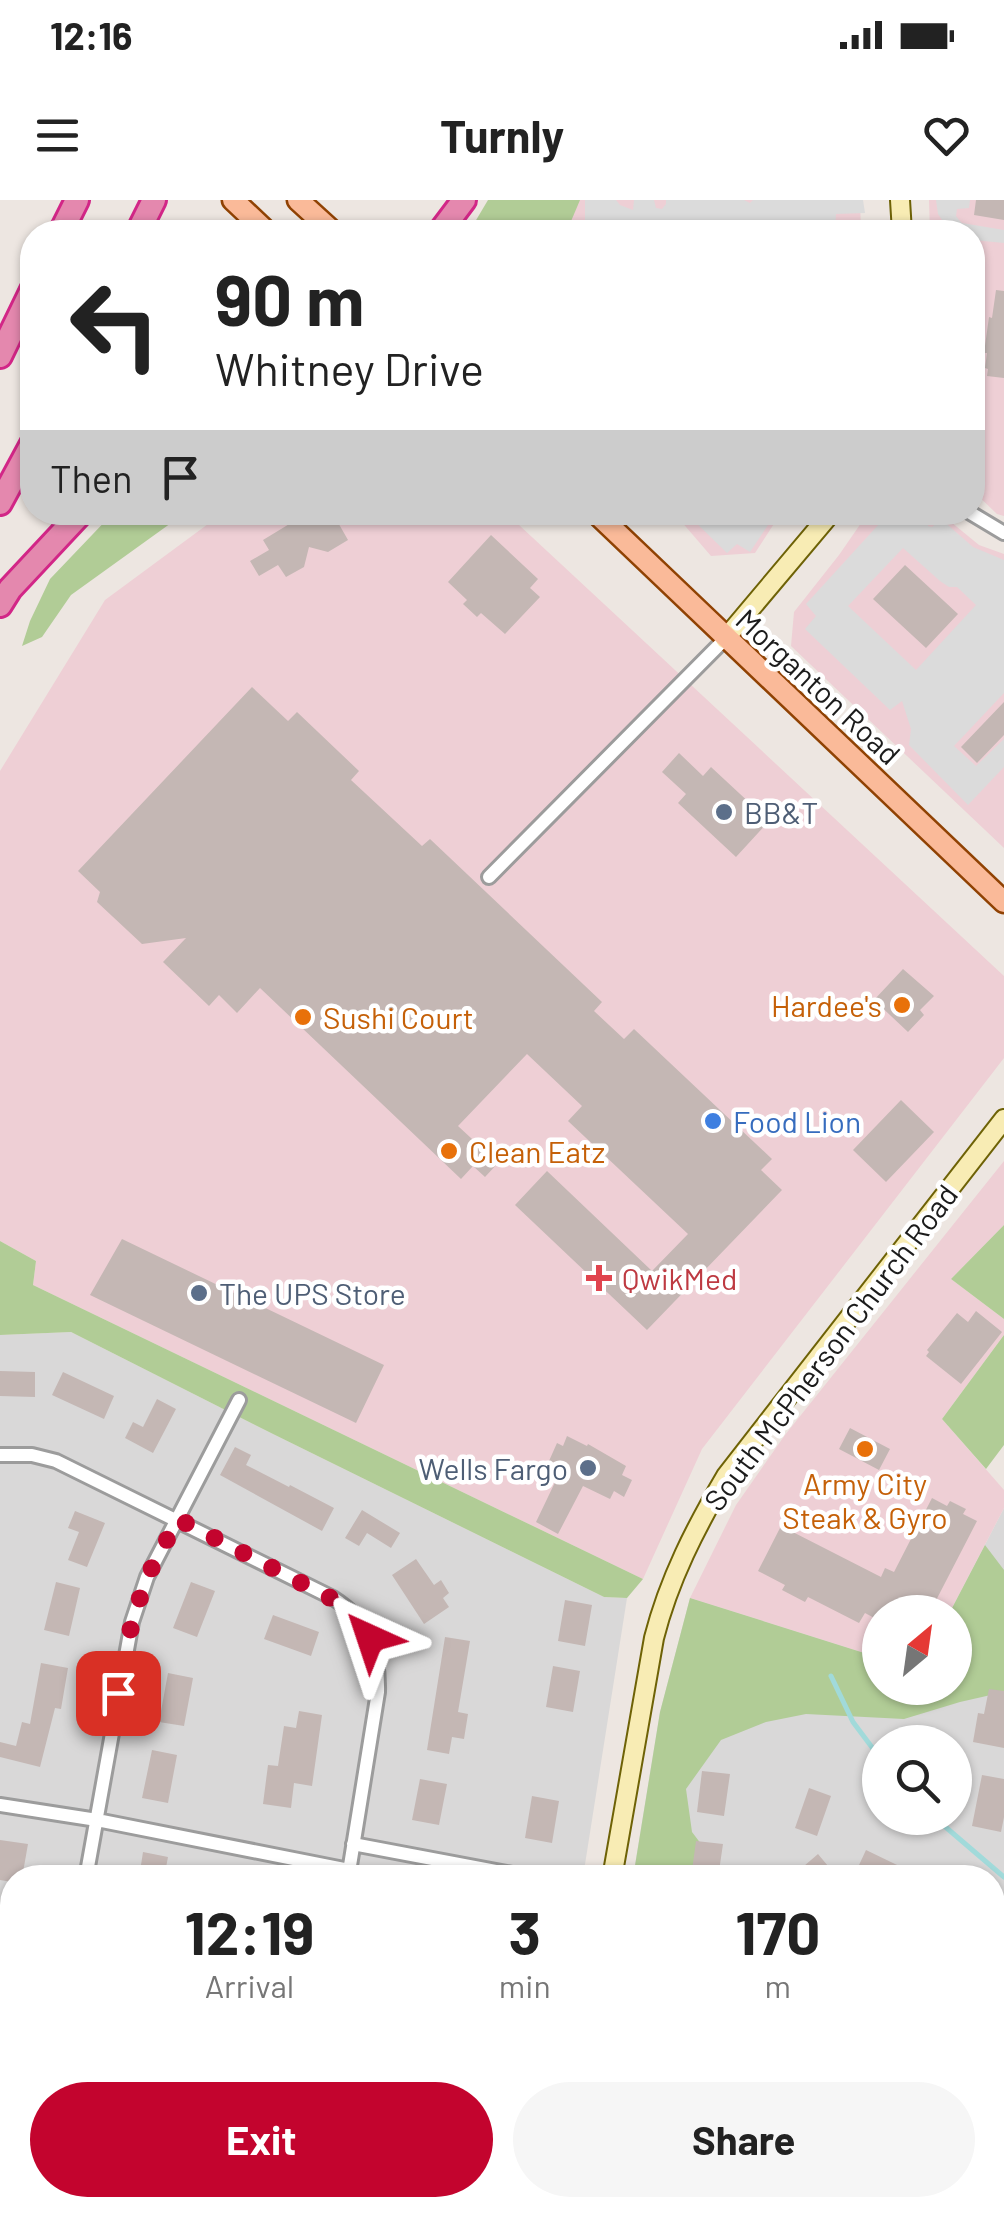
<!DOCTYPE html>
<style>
:root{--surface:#fff;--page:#f6f6f6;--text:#222;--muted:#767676;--accent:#c3042e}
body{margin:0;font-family:Barlow,sans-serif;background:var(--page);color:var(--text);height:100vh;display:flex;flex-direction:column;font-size:38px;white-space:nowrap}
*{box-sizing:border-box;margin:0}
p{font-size:32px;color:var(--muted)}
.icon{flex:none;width:55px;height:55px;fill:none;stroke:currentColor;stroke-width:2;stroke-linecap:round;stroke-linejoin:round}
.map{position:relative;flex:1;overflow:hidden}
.sheet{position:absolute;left:0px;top:1665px;width:1005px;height:352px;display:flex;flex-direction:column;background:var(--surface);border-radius:40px 40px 0 0;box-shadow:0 2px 8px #0004}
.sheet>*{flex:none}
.guide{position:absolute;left:20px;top:20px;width:965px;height:305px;border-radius:40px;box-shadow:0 2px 8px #0004;background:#fff;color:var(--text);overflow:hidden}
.needle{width:65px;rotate:29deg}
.controls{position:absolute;left:862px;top:1395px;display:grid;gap:20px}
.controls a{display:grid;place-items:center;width:110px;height:110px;border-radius:50%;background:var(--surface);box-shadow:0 2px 8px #0004;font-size:50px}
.pin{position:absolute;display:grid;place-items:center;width:85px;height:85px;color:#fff;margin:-42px;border-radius:20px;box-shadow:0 5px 15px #0006}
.me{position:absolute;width:110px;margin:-55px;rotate:318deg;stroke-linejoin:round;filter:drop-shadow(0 0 8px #0008)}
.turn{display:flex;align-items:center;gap:35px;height:210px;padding:0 30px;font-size:45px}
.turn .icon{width:130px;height:130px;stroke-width:2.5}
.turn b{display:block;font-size:70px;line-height:85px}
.then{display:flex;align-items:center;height:95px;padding:0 30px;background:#0003;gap:20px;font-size:38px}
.eta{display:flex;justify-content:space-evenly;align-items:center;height:170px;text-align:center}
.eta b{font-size:60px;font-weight:700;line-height:70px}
.action{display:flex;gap:20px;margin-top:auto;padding:20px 30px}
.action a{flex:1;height:115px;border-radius:60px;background:var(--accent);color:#fff;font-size:40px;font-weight:700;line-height:115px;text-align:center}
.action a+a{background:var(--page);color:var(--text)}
.status{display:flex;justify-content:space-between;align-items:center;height:70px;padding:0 50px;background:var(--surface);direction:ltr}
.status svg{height:28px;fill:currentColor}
header{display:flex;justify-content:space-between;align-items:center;height:130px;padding:0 30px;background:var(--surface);font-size:45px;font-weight:700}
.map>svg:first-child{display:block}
.residential{fill:#d9d8d8;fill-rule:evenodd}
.commercial{fill:#eecfd5}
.forest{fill:#b1cc96}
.parking{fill:#dbdbdb;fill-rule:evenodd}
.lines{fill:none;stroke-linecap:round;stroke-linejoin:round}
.stream{stroke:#a1dada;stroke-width:5}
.building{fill:#c4b7b4}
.street-casing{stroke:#9c9c9c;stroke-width:18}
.secondary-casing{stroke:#6e6206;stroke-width:22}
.primary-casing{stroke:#904203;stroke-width:25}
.highway-casing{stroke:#d22687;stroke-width:28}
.street{stroke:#fff;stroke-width:12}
.secondary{stroke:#f8ecb4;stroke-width:18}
.primary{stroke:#faba99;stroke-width:20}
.highway{stroke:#e488ae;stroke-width:22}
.route{stroke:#c3042e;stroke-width:18;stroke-dasharray:0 32.4}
.service-dot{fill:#5c6f8a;stroke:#fff;stroke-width:4}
.food-dot{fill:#e8710a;stroke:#fff;stroke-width:4}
.shop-dot{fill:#3f7fe0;stroke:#fff;stroke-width:4}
.health-dot{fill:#e0444e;stroke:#fff;stroke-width:4}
.labels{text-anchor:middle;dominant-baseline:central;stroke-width:9;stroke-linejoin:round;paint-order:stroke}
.street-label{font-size:30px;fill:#1b1b1b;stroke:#fff}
.service-label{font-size:30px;fill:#4e5e75;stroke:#fff;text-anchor:start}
.food-label{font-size:30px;fill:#c56008;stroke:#fff;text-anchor:start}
.shop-label{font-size:30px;fill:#366cbe;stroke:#fff;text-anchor:start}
.health-label{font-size:30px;fill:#be3a42;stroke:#fff;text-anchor:start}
</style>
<div class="status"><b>12:16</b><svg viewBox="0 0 49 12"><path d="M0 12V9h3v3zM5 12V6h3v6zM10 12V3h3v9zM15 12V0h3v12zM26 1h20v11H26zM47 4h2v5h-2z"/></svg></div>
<header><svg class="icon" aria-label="menu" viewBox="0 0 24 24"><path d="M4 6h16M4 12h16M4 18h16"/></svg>Turnly<svg class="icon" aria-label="heart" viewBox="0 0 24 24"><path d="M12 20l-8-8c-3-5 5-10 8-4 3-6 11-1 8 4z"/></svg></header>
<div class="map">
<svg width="1004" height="2017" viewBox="0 0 1004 2017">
<rect width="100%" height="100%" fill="#ede6e1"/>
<path class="residential" d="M71,1132L273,1234L604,1397L627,1398L583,1677L12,1678V2005H532L530,2017H0V1135Z
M1004,1308V2017H578L579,2005H992V1678L633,1677L660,1512L690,1398L880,1458V1488H955V1412H950ZM880,1542H955V1618H880Z"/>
<path class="commercial" d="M571,0H860L861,32H563L569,26Z
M929,0H1004V316L997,314L973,291L972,32H930Z
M223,313H506L1004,776V858L702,1249L643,1379L33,1085L36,1061L0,1041V571L105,400Z
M674,313H781L755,353L711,356Z
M868,313H940L979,345L1004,354V648L791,446L794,412L839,355Z
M1004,961V1025L951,1079L1004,1119V1135L942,1219L1004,1290V1308L950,1412H880V1458L690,1398L736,1305L785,1235Z"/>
<path class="forest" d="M488,0H580L569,26L563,32H469Z
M113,313H185L71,395L42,437L22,446L30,421L50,379Z
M1004,1025V1119L951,1079Z
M0,1041L36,1061L33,1085L643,1379L627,1398L604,1397L273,1234L71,1132L0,1135Z
M1004,1135V1245L986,1269L942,1219Z
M985,1345L1004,1370V1492L960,1502L904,1519L806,1514L766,1522L721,1540L686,1589L692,1632L717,1665L732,1677L633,1678L660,1512L690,1398L880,1458V1488H955V1412H950Z"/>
<path class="parking" d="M585,0H616L620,5L633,10L634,0H654L656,8L662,9L666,4V0H744L750,3L753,0H863L865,13L836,14L835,28L759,32H704L702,24L699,21L695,23V32H603L602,28H585Z
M936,0H970L969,8L957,9L956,16L959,20L962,23L1004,30V43L973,40L972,32H952L949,30L938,14Z
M890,312L945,313L933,316L928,321V326L932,327L941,319L973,347L1004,360V493L954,546L976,566L1004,539V567L968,605L909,545L911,529L902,501L890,510L805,429L816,416L806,404ZM903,348L940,381L949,387H957L976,405L916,470L848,406Z
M686,313H726L731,316L739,313H776L750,352L737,344L727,353Z"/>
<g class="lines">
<path class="stream" d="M831,1476L853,1522L880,1558
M935,1618L1004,1677"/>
</g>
<path class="building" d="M976,0H1004V20L974,15Z
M996,90L1004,91V178L987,176L988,169L985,168L987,153H984L989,117L992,118Z
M309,312H332L348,340L328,352L309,347L304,367L286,377L278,365L259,376L250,361L269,350L263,340Z
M491,335L538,379L530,388L540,397L505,434L481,413L477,417L463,404L467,400L448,382Z
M905,365L958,414L926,448L873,399Z
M252,487L288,521L297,512L359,571L351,580L422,646L430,639L602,802L594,811L624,839L634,829L772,959L761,970L782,990L647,1130L515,1005L547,971L652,1071L688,1034L568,921L582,906L527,854L458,926L498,963L485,977L473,966L461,979L260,788L237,813L219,795L209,806L163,762L186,738L142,744L97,702L100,692L78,671Z
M1004,502V535L977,563L961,547Z
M679,553L703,576L711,567L769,621L736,657L678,603L686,594L662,572Z
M903,769L934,796L920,810L924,815L908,832L874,800Z
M901,900L934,932L886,982L853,950Z
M122,1039L384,1165L356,1223L90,1095Z
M976,1111L1002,1132L961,1184L926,1156L929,1152L927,1150L957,1113L968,1122Z
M0,1171L35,1172V1197L0,1196Z
M63,1172L114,1196L104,1219L52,1195Z
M157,1199L176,1209L153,1253L125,1238L133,1222L143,1227Z
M850,1228L890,1249L879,1270L839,1249Z
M567,1236L587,1246L588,1244L626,1266L622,1275L632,1280L624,1297L614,1291L610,1299L583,1286L558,1334L536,1322L559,1274L551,1270L554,1263L549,1261L557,1243L563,1246Z
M235,1247L251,1255L246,1265L289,1287L290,1285L334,1308L322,1331L220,1275Z
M932,1298L947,1306L950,1301L966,1309L963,1314L977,1321L930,1412H880V1421L865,1413L859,1423L808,1397L805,1402L782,1390L785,1385L758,1371L781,1326L881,1377L885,1368L894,1372Z
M362,1310L400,1333L391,1348L367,1333L359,1346L345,1338Z
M75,1311L105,1323L87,1367L68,1360L79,1332L68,1328Z
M416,1359L434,1385L441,1380L449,1393L443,1398L449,1407L424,1424L392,1375Z
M56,1382L80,1388L69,1436L44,1430Z
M191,1382L215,1391L197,1437L173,1428Z
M565,1400L592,1405L585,1446L558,1441Z
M273,1415L319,1432L311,1456L264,1439Z
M445,1437L470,1441L458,1512L468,1514L464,1539L452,1537L449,1554L427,1550Z
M41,1463L68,1468L61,1509L55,1508L40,1567L0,1557V1542L16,1546L22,1522L30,1524Z
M553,1466L580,1471L573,1512L546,1507Z
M168,1473L193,1478L184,1526L159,1522Z
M989,1489L1004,1491V1548L973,1542L978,1513L984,1514Z
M299,1511L322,1515L312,1586L294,1583L291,1608L263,1604L268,1565L278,1566L284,1526L296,1528Z
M152,1550L177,1555L168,1603L142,1598Z
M702,1571L730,1574L724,1616L697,1612Z
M982,1575L1004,1579V1617L1001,1632L972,1626Z
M420,1579L447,1584L439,1625L412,1620Z
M809,1588L831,1596L817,1636L795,1628Z
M532,1596L559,1601L552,1643L525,1638Z
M0,1640L28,1644L22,1678H12V1682L0,1680Z
M696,1641L723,1644L718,1678H691Z
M866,1650L924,1678H853Z
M143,1652L168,1657L164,1678H139Z
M818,1654L838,1678H790Z
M0,1705L12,1708V1735L6,1766H0Z"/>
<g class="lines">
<g class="street-casing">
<path id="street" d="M969,312L1004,333
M489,677L725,439
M0,1255H32L56,1261L333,1398C368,1420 379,1451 378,1492L348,1678
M0,1605L97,1620L349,1670
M353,1644L533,1678
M86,1678L132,1422L147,1377L239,1200
M992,1808L1004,1811
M992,1879L1004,1834
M603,2005L672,2017
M26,2017L28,2005
M290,2017L292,2005
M958,2017L961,2005"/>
</g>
<g class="secondary-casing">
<path id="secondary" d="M900,0L902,32
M725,439L832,312
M612,1678L654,1438C669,1379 696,1327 726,1276L1004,919
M559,2017L561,2005"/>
</g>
<g class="primary-casing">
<path id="primary" d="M233,0L267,32
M298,0L333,32
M595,312L1004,702"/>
</g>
<g class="highway-casing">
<path id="highway" d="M61,32L77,0
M138,32L154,0
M440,32L464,0
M0,156L32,90
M0,303L32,244
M0,405L10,389L82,312"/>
</g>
<use href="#street" class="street"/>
<use href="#secondary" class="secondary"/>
<use href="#primary" class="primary"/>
<use href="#highway" class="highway"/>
</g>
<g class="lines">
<path class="route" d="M118,1493L132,1422L147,1377L178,1319L342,1404L358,1419L370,1438"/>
</g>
<g class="service-dot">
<circle cx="724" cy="612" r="10"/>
<circle cx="199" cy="1093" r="10"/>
<circle cx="588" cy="1268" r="10"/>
</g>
<g class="food-dot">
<circle cx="902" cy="805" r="10"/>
<circle cx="303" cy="817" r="10"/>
<circle cx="449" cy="951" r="10"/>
<circle cx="865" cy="1249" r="10"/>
</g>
<circle class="shop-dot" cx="713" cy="921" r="10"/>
<path class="health-dot" d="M594 1063h10v10h10v10h-10v10h-10v-10h-10v-10h10z"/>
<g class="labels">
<g class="street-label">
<text transform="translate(819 486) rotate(43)">Morganton Road</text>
<text transform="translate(830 1147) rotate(-53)">South McPherson Church Road</text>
</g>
<g class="service-label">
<text x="744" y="612">BB&amp;T</text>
<text x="219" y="1093">The UPS Store</text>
<text x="568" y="1268" text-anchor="end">Wells Fargo</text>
</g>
<g class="food-label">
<text x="882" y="805" text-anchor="end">Hardee's</text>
<text x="323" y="817">Sushi Court</text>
<text x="469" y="951">Clean Eatz</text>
<text x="865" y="1283" text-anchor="middle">Army City<tspan x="865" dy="34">Steak &amp; Gyro</tspan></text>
</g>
<g class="shop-label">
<text x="733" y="921">Food Lion</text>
</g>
<g class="health-label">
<text x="622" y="1078">QwikMed</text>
</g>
</g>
</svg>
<div class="controls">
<a><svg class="needle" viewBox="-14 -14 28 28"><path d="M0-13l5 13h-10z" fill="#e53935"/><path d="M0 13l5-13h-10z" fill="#767676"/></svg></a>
<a><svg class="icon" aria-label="search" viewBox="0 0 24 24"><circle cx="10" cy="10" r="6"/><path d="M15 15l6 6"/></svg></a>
</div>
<div class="pin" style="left:118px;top:1493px;background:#d93025"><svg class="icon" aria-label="arrive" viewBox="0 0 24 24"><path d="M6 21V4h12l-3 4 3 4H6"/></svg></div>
<svg class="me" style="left:370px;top:1438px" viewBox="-20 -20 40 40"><path d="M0-17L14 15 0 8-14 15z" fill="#c3042e" stroke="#fff" stroke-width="4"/></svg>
<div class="guide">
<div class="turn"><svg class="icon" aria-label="left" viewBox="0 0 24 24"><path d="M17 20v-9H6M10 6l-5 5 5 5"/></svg><div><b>90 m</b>Whitney Drive</div></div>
<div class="then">Then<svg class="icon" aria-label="arrive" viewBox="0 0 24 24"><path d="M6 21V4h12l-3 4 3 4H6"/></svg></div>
</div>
<section class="sheet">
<div class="eta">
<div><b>12:19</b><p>Arrival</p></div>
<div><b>3</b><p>min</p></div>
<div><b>170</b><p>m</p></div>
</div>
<div class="action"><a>Exit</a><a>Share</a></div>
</section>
</div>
